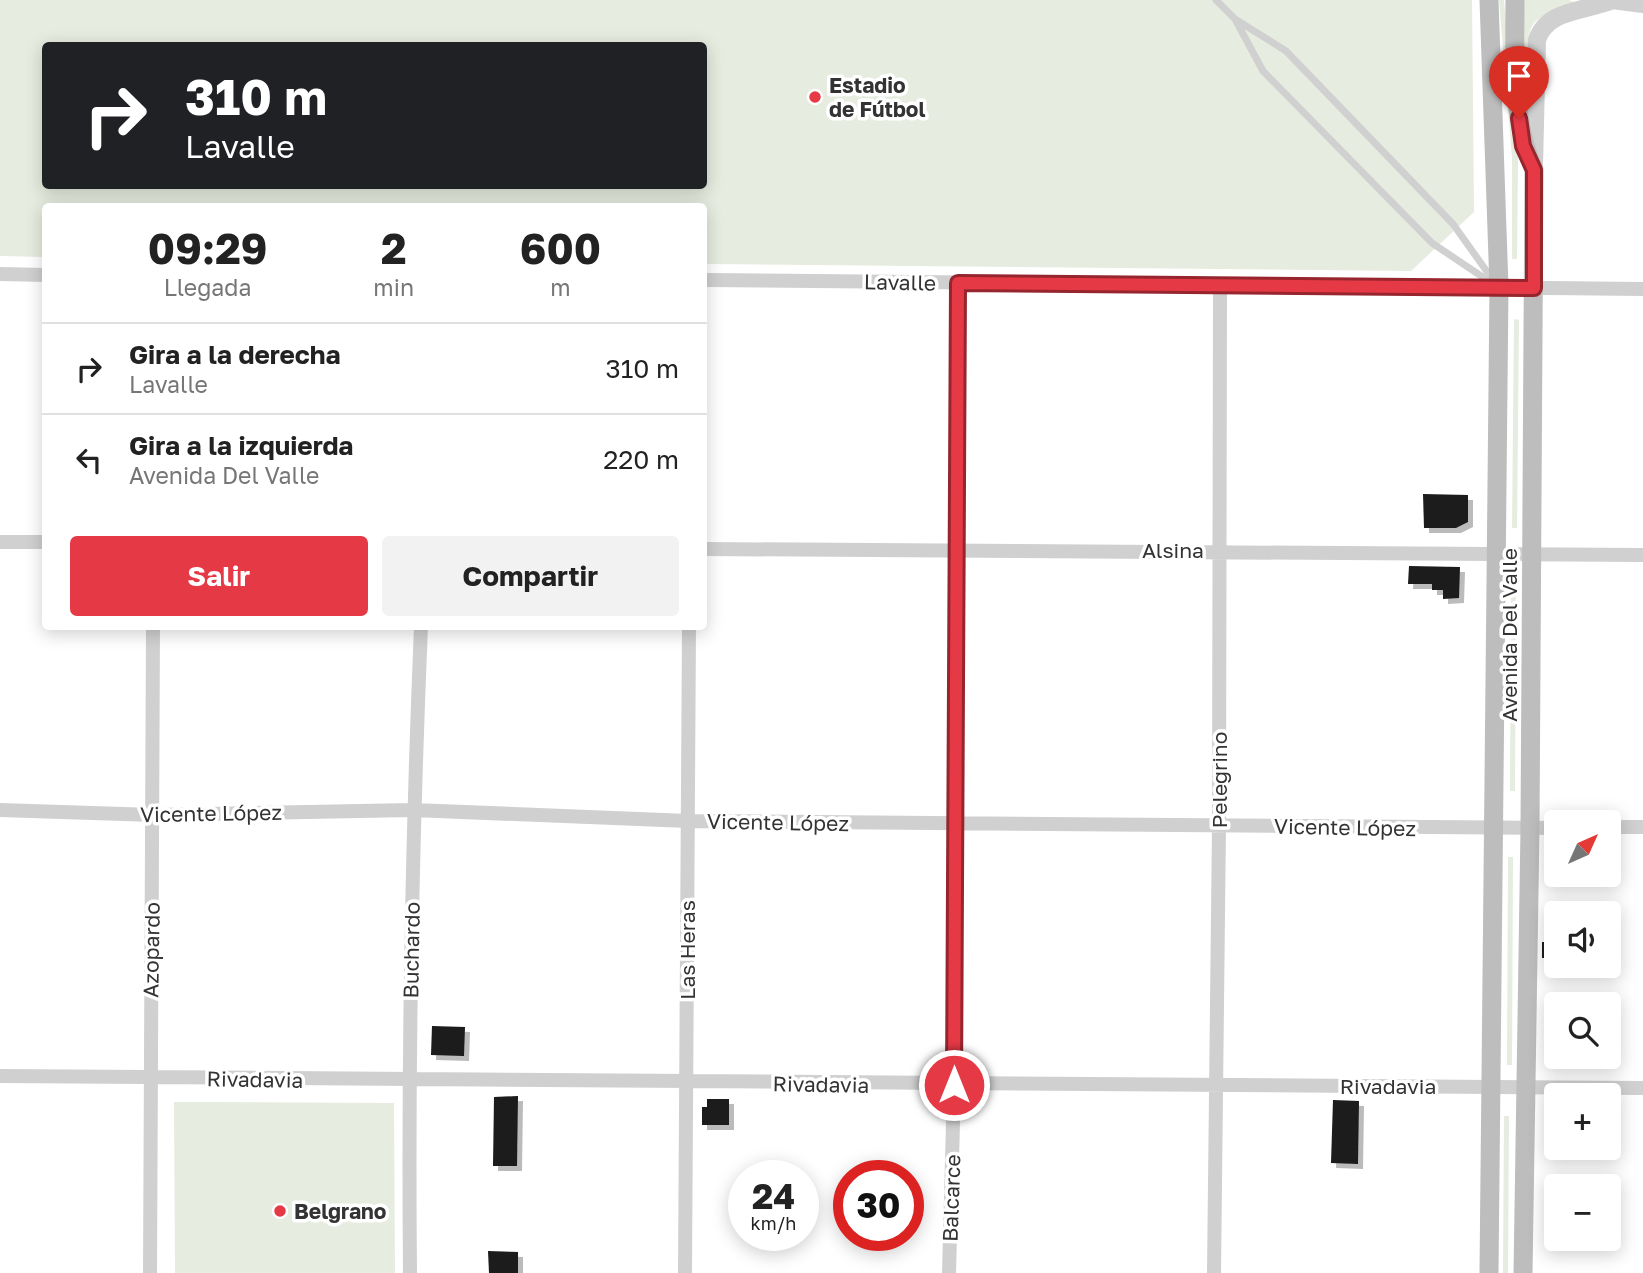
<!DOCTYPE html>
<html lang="es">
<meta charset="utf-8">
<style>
:root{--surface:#fff;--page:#f2f2f2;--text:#222;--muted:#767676;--line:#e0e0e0;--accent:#e63946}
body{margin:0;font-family:"Golos Text",sans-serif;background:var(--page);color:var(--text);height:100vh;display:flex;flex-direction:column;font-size:26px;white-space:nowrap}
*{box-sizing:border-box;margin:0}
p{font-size:23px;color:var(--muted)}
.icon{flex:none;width:38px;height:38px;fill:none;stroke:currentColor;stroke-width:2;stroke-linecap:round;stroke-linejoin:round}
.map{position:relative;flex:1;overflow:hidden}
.details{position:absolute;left:42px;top:203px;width:665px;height:427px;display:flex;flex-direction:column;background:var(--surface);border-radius:7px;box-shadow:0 4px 18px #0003}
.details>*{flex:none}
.banner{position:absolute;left:42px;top:42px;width:665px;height:147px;border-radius:7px;box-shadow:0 4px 18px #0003;background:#202124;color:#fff;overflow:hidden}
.needle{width:46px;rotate:45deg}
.tools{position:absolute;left:1544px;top:810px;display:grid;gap:14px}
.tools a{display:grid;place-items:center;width:77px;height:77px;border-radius:7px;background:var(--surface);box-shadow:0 4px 18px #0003;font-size:35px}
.speed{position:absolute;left:728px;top:1160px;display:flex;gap:14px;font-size:35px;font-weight:700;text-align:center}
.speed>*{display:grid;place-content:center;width:91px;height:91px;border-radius:50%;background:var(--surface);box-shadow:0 4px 18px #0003;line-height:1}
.speed small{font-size:18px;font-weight:400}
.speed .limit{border:10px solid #d22;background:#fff;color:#111}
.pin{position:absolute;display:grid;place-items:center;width:60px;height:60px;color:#fff;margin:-72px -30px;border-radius:50% 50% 50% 0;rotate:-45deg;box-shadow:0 0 7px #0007}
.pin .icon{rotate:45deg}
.me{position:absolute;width:77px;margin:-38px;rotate:0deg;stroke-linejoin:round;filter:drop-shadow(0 0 5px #0008)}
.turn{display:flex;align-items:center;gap:24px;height:147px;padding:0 28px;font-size:32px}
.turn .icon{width:91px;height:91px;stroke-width:2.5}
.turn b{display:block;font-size:49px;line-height:60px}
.eta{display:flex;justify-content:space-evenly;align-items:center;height:119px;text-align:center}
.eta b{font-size:42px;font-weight:700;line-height:49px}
.primary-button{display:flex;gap:14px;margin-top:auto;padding:14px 28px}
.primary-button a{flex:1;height:80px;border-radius:7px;background:var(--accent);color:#fff;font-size:28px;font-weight:700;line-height:80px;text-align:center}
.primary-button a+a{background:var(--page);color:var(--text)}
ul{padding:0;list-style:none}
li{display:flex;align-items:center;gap:21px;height:91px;padding:0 28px;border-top:2px solid var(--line)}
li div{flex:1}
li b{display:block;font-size:26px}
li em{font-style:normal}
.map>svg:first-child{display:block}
.green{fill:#e6ecdf;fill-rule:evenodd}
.building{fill:#1a1a1a;filter:url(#shadow)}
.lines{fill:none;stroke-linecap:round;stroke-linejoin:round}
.service{stroke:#d0d0d0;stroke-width:7}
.minor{stroke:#d0d0d0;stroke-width:14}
.tertiary{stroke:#d0d0d0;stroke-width:18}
.secondary{stroke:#bdbdbd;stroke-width:19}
.route-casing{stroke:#96252e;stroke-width:18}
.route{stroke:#e63946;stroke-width:12}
.poi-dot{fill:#e63946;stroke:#fff;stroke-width:2.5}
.labels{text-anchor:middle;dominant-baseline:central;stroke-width:7;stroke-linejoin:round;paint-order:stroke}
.poi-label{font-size:21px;font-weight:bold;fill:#333;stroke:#fff;text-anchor:start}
.street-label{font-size:21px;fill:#333;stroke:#fff}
</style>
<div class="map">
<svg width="1643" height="1273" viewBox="0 0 1643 1273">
<defs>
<filter id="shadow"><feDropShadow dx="5" dy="5" stdDeviation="0" flood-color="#0004"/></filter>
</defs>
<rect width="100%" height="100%" fill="#fff"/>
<path class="green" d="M0,0H1472L1474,212L1411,271L704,264V206H46L45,257L0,256ZM46,46H704V186H46Z
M1499,0H1504L1518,159L1517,259H1512V158Z
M1520,0H1569L1580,5C1522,19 1529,21 1528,77H1523Z
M1514,319L1519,320L1517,528H1512Z
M1511,583H1516L1515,791H1510Z
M1508,857H1513L1512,1065H1507Z
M174,1102L394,1103L395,1273H175Z
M1504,1116H1509L1508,1273H1503Z"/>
<path class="building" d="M1423,494L1468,495V522L1456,528H1424Z
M1409,566L1460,567L1459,598L1443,599V590H1432V584H1408Z
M1542,942H1556V958H1542Z
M432,1026L465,1027L464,1056L431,1055Z
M518,1096L517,1166H493L494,1097Z
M707,1099H729V1125H702V1107H707Z
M1333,1100L1359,1101L1358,1164L1331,1163Z
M488,1251L518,1252V1273H489Z"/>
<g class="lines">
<path class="service" d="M1216,0L1235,19L1286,51L1453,224L1493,280
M1235,19L1263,71L1432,243L1496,286"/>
<path class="minor" d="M0,274L46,275
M704,280L1643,289
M0,542H46
M704,549L1643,555
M0,810L154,815L413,810L688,821L1556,828
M1608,827H1643
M0,1076L1643,1088
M150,1273L153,626
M410,1273C408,1057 412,842 421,626
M685,1273L689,626
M949,1273L954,1085L958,283
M1214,1273L1219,825L1220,287"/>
<path class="tertiary" d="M1612,0L1643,4
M1534,165L1537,40C1547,9 1584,12 1613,0"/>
<path class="secondary" d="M1515,0C1515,56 1511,119 1534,170L1530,828L1523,1273
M1489,1273L1499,287L1489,0"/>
</g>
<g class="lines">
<g class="route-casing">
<path id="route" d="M954,1085L958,283L1534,288V170L1523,146L1519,118"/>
</g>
<use href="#route" class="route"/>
</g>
<g class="poi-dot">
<circle cx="815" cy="97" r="7"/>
<circle cx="280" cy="1211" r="7"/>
</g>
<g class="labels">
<g class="poi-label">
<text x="829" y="85">Estadio<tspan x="829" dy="24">de Fútbol</tspan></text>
<text x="294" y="1211">Belgrano</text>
</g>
<g class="street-label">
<text transform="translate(900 282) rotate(1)">Lavalle</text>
<text x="1173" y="550">Alsina</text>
<text transform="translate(1509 635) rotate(-90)">Avenida Del Valle</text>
<text transform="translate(1219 780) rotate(-90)">Pelegrino</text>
<text transform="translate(211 813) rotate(-1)">Vicente López</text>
<text transform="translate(778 822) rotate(1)">Vicente López</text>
<text transform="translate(1345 827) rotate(1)">Vicente López</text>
<text transform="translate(151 950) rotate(-89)">Azopardo</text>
<text transform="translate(411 950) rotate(-89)">Buchardo</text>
<text transform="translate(687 950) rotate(-90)">Las Heras</text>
<text transform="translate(255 1079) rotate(1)">Rivadavia</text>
<text transform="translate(821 1084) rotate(1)">Rivadavia</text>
<text x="1388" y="1086">Rivadavia</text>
<text transform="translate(951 1198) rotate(-88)">Balcarce</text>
</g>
</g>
</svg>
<div class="tools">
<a><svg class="needle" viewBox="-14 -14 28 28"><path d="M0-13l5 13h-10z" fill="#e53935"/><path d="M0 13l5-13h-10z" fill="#767676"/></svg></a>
<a><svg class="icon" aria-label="sound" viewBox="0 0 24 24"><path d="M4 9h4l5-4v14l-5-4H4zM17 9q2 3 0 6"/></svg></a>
<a><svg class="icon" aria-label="search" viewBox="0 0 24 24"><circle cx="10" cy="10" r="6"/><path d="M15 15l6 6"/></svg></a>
<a>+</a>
<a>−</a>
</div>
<div class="speed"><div>24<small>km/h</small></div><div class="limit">30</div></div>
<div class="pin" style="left:1519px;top:118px;background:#d93025"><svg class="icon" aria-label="arrive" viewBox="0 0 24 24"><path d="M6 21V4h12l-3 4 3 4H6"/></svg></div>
<svg class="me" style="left:954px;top:1085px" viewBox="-20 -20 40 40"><circle r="17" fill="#e63946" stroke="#fff" stroke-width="3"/><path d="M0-11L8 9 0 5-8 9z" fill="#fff"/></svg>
<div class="banner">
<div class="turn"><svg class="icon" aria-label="right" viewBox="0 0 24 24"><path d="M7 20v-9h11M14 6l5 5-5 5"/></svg><div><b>310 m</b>Lavalle</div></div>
</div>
<section class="details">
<div class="eta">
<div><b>09:29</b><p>Llegada</p></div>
<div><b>2</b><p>min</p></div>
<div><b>600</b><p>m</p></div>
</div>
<ul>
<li><svg class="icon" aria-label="right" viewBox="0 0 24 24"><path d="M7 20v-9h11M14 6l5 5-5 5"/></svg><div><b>Gira a la derecha</b><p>Lavalle</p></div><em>310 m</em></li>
<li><svg class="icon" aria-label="left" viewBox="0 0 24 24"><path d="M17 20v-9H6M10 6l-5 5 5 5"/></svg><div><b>Gira a la izquierda</b><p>Avenida Del Valle</p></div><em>220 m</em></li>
</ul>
<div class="primary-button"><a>Salir</a><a>Compartir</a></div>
</section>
</div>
